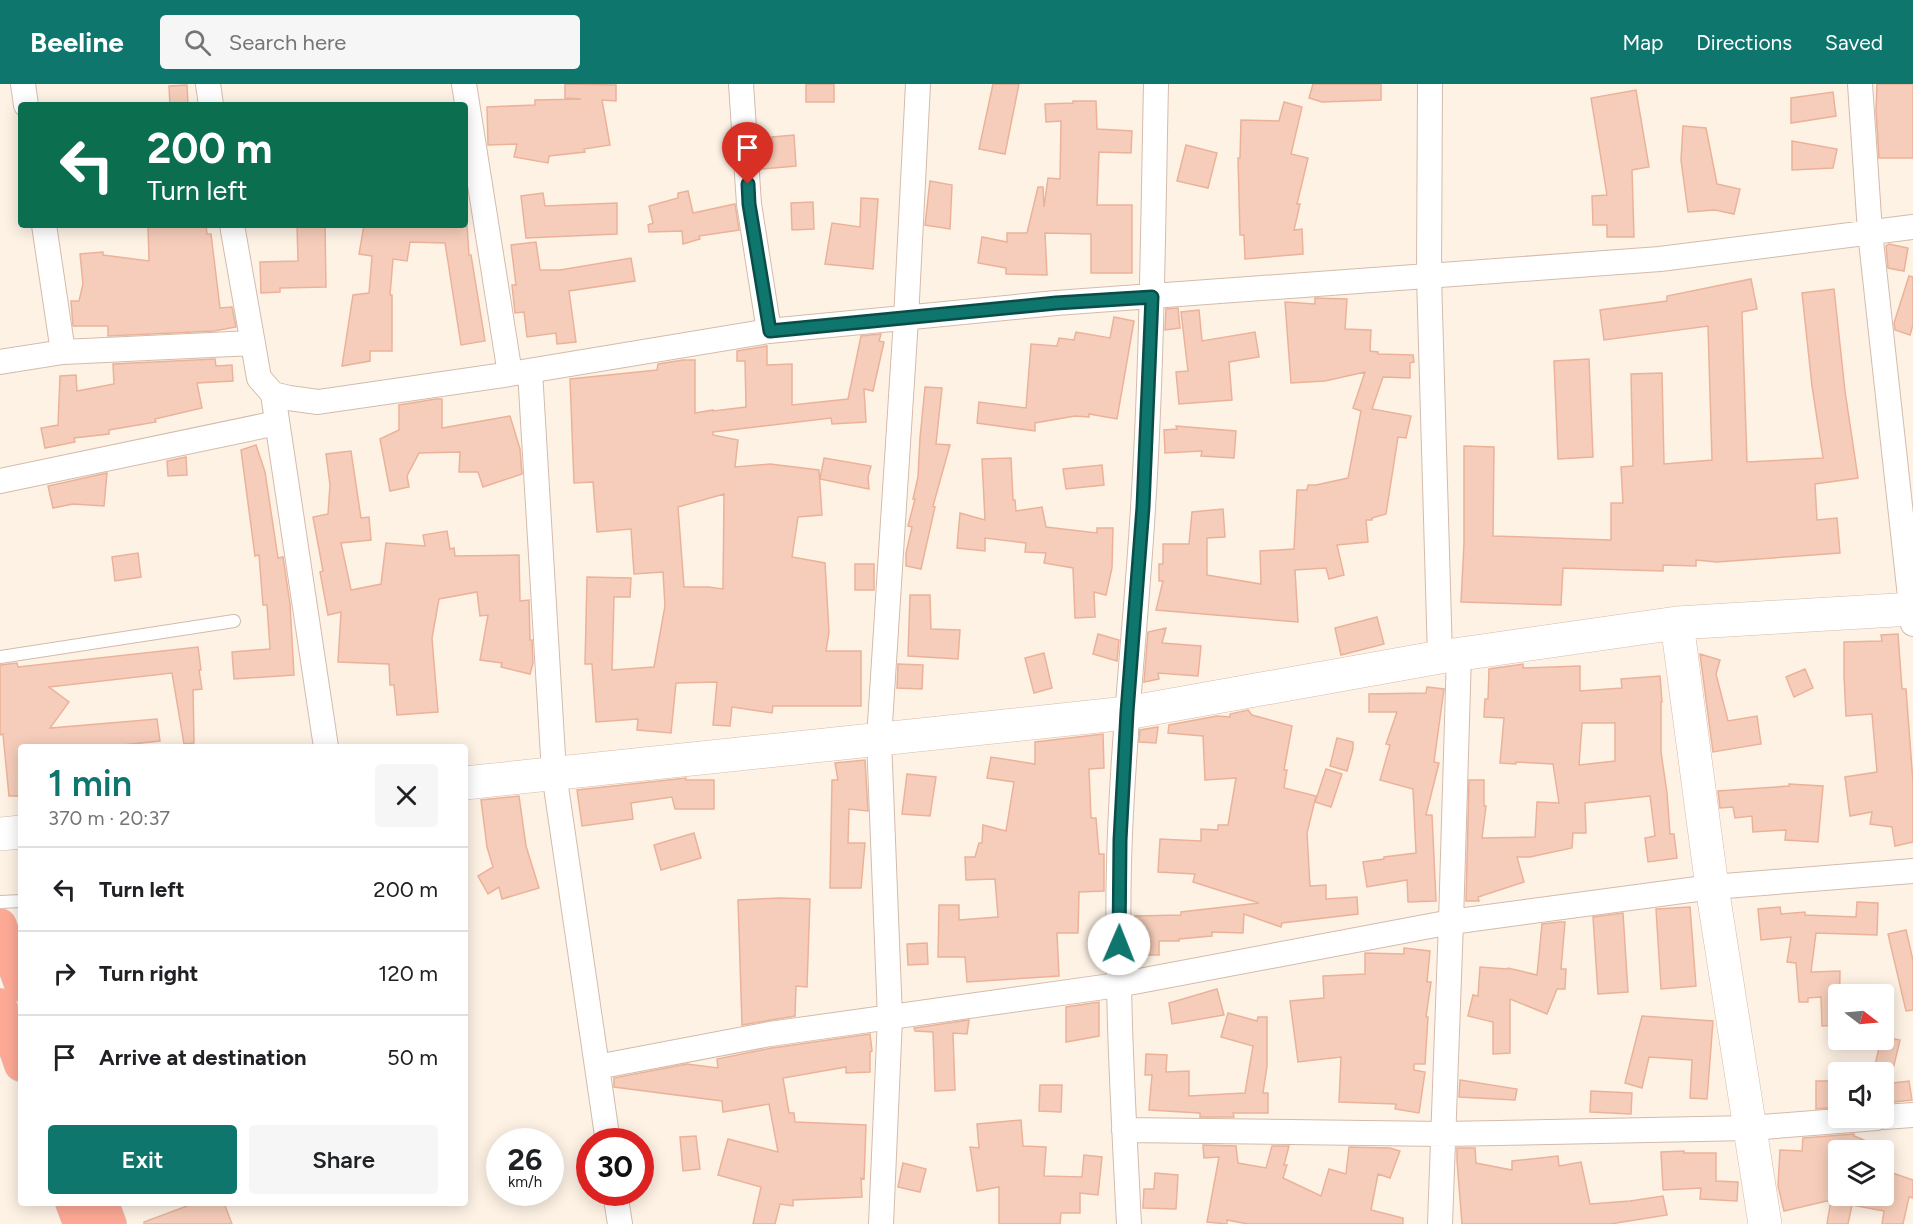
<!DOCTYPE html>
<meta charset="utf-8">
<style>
:root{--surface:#fff;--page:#f6f6f6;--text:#202124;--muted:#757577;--line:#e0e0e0;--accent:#0f766e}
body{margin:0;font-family:Figtree,sans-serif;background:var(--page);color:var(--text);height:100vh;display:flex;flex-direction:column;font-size:22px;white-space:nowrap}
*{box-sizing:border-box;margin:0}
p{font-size:20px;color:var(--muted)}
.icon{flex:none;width:33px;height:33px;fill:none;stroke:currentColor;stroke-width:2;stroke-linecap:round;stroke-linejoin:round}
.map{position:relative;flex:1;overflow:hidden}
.details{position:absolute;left:18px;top:660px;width:450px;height:462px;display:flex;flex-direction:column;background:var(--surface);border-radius:6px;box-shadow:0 3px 15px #0003}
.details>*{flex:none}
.hud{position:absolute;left:18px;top:18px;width:450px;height:126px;border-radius:6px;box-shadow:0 3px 15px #0003;background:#0b6e4f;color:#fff;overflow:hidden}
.needle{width:39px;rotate:106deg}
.fabs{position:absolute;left:1828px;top:900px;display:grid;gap:12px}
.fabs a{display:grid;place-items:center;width:66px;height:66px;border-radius:6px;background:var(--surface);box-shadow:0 3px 15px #0003;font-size:30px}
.speed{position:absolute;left:486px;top:1044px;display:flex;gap:12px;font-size:30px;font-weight:700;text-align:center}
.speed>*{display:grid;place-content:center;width:78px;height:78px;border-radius:50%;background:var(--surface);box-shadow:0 3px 15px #0003;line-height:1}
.speed small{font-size:15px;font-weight:400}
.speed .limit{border:9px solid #d22;background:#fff;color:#111}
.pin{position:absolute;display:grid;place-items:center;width:51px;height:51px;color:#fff;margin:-62px -26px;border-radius:50% 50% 50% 0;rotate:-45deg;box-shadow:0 0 6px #0007}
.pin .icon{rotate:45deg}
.me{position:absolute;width:66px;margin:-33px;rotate:1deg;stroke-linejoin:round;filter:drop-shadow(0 0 4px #0008)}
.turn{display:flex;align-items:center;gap:21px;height:126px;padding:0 30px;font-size:27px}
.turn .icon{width:78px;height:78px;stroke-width:2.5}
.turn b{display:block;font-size:42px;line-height:51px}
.round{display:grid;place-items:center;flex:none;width:63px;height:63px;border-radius:6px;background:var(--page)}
.overview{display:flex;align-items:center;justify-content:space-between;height:102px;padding:0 30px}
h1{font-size:36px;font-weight:600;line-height:45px;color:var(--accent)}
.cta{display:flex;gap:12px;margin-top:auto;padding:12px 30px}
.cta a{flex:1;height:69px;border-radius:6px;background:var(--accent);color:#fff;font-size:24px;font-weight:600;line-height:69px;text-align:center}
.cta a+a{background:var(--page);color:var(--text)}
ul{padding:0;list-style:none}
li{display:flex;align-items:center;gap:18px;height:84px;padding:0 30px;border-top:2px solid var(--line)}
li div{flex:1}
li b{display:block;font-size:22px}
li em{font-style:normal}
header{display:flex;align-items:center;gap:36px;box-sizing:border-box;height:84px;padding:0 30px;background:var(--accent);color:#fff}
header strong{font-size:28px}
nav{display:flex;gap:33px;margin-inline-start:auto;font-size:21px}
.search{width:420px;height:54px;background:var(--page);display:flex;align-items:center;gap:15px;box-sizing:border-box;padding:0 21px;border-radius:6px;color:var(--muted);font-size:22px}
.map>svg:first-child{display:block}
.building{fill:#f6cdba;stroke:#ebb299;stroke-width:1.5;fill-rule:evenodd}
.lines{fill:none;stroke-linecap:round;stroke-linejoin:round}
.lane-casing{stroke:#d4bbac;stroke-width:14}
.street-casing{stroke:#d4bbac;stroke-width:26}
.secondary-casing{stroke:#d7baa9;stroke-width:34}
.highway-casing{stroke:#dacfcb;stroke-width:34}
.lane{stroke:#fff;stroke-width:12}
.street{stroke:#fff;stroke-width:24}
.secondary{stroke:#fff;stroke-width:33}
.highway{stroke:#fea996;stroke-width:33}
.route-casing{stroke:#0a4d48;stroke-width:15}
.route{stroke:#0f766e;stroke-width:10}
</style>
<header>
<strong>Beeline</strong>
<div class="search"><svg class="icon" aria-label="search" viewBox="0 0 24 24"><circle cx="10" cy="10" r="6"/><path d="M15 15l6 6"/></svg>Search here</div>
<nav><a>Map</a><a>Directions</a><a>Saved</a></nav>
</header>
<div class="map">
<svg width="1913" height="1140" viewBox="0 0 1913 1140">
<rect width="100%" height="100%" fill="#fef2e5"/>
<path class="building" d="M565,0L616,1V17L602,16L610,61L584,65L585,68L549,72L548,79L514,73L517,60L488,61L487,23L535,21V16L581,15L565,14Z
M806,0H834V18H806Z
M993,0H1019L1005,70L979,65Z
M1313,0H1381V16L1322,18L1309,14Z
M1877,0H1913V74H1879L1876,27Z
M187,1L188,21H170L169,2Z
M1636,6L1649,83L1632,86L1634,153H1607V141H1593L1592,112L1607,111L1591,14Z
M1833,8L1836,32L1791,39V14Z
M1073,17H1096L1097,45L1132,47L1131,69L1099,68L1097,121H1132V189H1091V150L1045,149L1047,191L1006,190V184L978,179L982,153L1007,158V149H1027L1038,103H1043L1044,123L1048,94L1060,95L1061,37L1046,38L1045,20L1073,19Z
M1284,18L1302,23L1291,70L1308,74L1297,120H1300L1294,146L1302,145L1303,170L1245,175L1244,151H1240L1238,74H1240L1241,36L1279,37Z
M1683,42L1706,44L1717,100L1740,105L1734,130L1715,126L1688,128L1681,76Z
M794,51L796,82L761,85L760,64L773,61L772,53Z
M1792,57L1837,65L1833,84L1792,86Z
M1186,61L1217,69L1208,104L1177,97Z
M930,97L952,101L950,145L925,141Z
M688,107L693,129L735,120L739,146L699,152L700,155L683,160L682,147L649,148L648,141L653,139L649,122L678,114V109Z
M543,109L545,122L617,119V150L526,154L521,112Z
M861,114L878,115L873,185L825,180L832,139L860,143Z
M813,118L814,145L792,146L791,119Z
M148,141H206L207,150H211L220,224L232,223L236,243L214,247L108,252V242H73L71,217H79L83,200L80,170L103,168V171L149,177Z
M297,141H325L326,203L280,204V208L261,209L260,178L298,177Z
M364,141H467L469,171H471L485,257L461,261L445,159L410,158L407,177L393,175L390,211H392V267H370V277L342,282L353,211L369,209L372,172L359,170Z
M536,158L540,186H560L631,174L635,197L569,207L576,258L557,260L556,249L527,253L524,228L515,229L512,201H516L511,161Z
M1889,160L1908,164L1904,187L1888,184L1886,162Z
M1909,192L1913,193V241L1910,251L1895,246L1894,239Z
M1751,195L1757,225L1742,228L1747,378L1823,374L1812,302L1802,209L1834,205L1845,307L1858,394L1815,400L1817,436L1837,434L1840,469L1717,478L1696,476V482L1663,481V487L1563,484L1561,521L1461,518L1464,459V362L1494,363L1493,452L1611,456V419H1623L1621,383L1633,382L1631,290L1662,289L1664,380L1712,376L1708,242L1604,256L1600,226L1667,217V212Z
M1315,214L1347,215L1345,245L1371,246L1370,267L1378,268V270L1413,271L1414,278L1410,279V294L1383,293L1372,325L1411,332L1406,354L1398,353L1386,430L1372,434V436H1366L1368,458L1337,461L1344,491L1329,495L1326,484L1295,486L1298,538L1156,526L1163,497H1159V480H1163V460H1189L1192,428L1223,425L1225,453L1207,454V491L1261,500L1260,467L1294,465L1297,406H1307L1308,401H1316L1348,394L1361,327L1353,324L1365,288L1325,297L1291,299L1285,218L1315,220Z
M1178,224L1180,244L1165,246L1166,225Z
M1199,226L1202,257L1255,248L1259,273L1229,278L1232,316L1179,320L1176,288L1188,287L1181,228Z
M1114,233L1134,237L1117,335L1089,330V333L1075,332L1035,339V347L977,339L979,318L1026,324L1031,260L1057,262L1059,254L1074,256L1076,248L1110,254Z
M881,250L879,257L884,258L873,307L864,305L866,338L832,340L831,334L713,348V351L738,356L735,383L770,380L819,386L822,431L798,433L792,473L825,479L829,548L826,567H861V622H773L772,629L732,623L730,642L713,641L717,598L676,599L671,649L637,646L638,635L596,638L592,580H585L587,493L631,494L630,513H614L612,586L654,583L665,522L663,488L634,490L631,445L597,448L593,398L574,399L570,295L657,286L658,280L683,276H695V329L713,326V327L746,323L745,277H737V267L767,262V281L792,280V321L848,315L861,252ZM724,410L723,505L708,503H684L678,423Z
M215,275L216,282L232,281L233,297L197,299L202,324L155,335L156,338L109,346V350L74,354L75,358L45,364L41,344L58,341L60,292L76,291L77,307L114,300L113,280Z
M1589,275L1593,373L1558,375L1554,277Z
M925,303L942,304L936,360L950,361L933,422L935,423L921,485L906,482V469L912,443L908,442L915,415H913L918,393L920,354Z
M436,315H442V344L510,332L520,365L522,390L483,403L478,388H459L460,368L419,369L407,392L409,403L390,407L380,355L399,346V321Z
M1176,342L1236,347L1234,374L1201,372L1202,367L1165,369L1164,346L1177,345Z
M256,361L265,388L278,474L283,473L290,520L294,591L234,595L232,568L270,565L267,521H263L259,471L255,472L241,366Z
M351,367L361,434L369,433L371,456L341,459L351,506L381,500L386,459L425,462L423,451L447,447L450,465L454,464L455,472L519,471L520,517L529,516L530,556H532L533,579L530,590L501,583L502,579L480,576L488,531L480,532L477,508L439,515L432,554L438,628L397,631L394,601H390L389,580L338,578L341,528L328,531L320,488L323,487L313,433L328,430L330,401L326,370Z
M186,373L187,391L168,392L167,377Z
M824,374L871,382L868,393L869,405L820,395Z
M1011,374L1013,416H1015L1016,427L1042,423L1046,443L1097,449V444H1113L1112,484L1106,511L1094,508L1095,533L1075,534L1073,484L1044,479L1046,469L1025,468L1026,459L985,454V467L957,464L960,429L985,436L982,375Z
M1102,381L1104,401L1066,405L1063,385Z
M107,389L104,422L73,420L53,424L48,402Z
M138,469L141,493L115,497L112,473Z
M855,480H874V506H855Z
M910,511H930L931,545L960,546L958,575L908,572Z
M1377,533L1384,560L1341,571L1335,544Z
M1166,544L1162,559L1201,562L1198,592L1158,589L1159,595L1144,598L1148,548Z
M1098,550L1119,556L1117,577L1093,570Z
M1898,550L1902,605H1906L1913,698V758L1895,762L1892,743L1870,740L1872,728L1850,732L1845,693L1877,688L1872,630L1846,632L1844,592V558L1882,557L1881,551Z
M198,563L201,586H199L202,605L193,606L194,659L184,660L172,589L49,603L69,618L50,644L157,635L160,657L103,663H21V712H9L3,650L0,651V581L17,579L18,583Z
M1044,569L1052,604L1034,609L1025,574Z
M1700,570L1720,576L1716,590L1728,637L1757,632L1761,660L1713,668Z
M898,580L923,581L922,605L897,604Z
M1523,580V584L1580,582V607L1622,604L1621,595L1660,592L1662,618H1661V668L1667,709L1670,750H1674L1677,774L1648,778L1645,754L1655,752L1650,712L1585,719L1586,749H1573L1572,764L1530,773H1517L1524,798L1478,813L1479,817H1466L1469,696H1484V722H1486L1482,754L1535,753L1537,718L1559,719L1553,680L1516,678V680L1500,679L1504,634L1484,633L1485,615H1488L1489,585ZM1582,639H1615V677L1579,681Z
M1805,585L1813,604L1794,613L1786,593Z
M1427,603L1444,605L1434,678L1439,679L1426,731H1432L1436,817L1408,818L1407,796L1367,803L1363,778L1384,775V773L1416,769L1413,705L1380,696L1390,661L1386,660L1397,628H1369V610L1426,609Z
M1248,626L1252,631L1292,642L1284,686H1287L1284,704L1316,712L1307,749L1310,802L1326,801V815L1357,813L1358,830L1282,839L1281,843L1244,830L1243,849L1212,848V852L1179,855V857H1159V871H1135V832L1181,831V828L1259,819L1193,798L1195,790L1158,788L1160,755L1201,757V745L1218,746V741H1228L1236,694L1205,696L1203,652L1168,649L1169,641L1217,632L1230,633V630Z
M1158,643L1156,659L1139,658L1140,646Z
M1103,650L1104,684L1089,685L1091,734H1096L1099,770H1104V807L1079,808L1078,849H1057L1059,892L967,898L965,873H938L939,821H959V836L998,833L995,795L966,796L965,773H975L979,759H982L983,741L1006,747L1014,698L987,694L991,673L1035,680V658Z
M1337,654L1353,658V665L1347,687L1330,682Z
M865,676L868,727L849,725L848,759H865L861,804H830L832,696H838L835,679Z
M1326,685L1342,690L1331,723L1315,718Z
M907,690L936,693L930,732L902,730Z
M686,694V696H714V725H675L672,713L631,719L633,735L582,742L577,706Z
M1789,700L1823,702L1818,758L1785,756L1786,746L1753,748L1752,732L1735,734L1733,723L1720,724L1718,707L1789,702Z
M519,712L526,762L539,804L502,815L499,803L488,810L478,792L493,783L487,763L481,716Z
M694,749L701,774L661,786L654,761Z
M780,814L810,815L807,903L796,902L795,932L742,941L738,816Z
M1857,818L1878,819L1877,851L1816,849L1811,888L1840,887L1839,941L1822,942L1821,913L1808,914V918H1799L1796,879L1787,878L1791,853L1761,856L1758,825L1780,823L1781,830L1805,828V831L1856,833Z
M1690,823L1696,902L1661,905L1656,825Z
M1623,829L1628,908L1598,910L1593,833Z
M1560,838H1565L1561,885H1566L1565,905H1557L1547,930L1510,915V969L1493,970V938L1468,932L1473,911L1478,912L1480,883L1507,885L1508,884L1537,891L1542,840Z
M1906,846L1913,876V926L1906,927L1888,850Z
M927,859L928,880L908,881L907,860Z
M1404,864L1430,867L1427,898H1431L1426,933H1428L1425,980H1414V986L1425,988L1419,1029L1395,1025L1396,1020L1339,1018L1341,973L1298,978L1290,917L1324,914L1323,892L1365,890V869L1404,870Z
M1217,905L1224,931L1172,940L1169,919Z
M1099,918V952L1066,958V923Z
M1228,929L1257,937L1258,933H1267V982L1263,1009H1268V1029H1233L1234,1033H1200V1029L1149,1026L1152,991H1145L1146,970L1167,971L1166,988L1189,987V1012L1245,1009L1253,962L1221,953Z
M1642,932L1713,937L1707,1015L1690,1014L1692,976L1649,973L1642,1004L1625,999Z
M969,936L967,950L953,949L955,1006L935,1007L933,948L915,947L914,944Z
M870,950L872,967L870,968V988L846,989V983L783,994L789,1029H794L795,1038L866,1041L864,1095L861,1094L862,1113L793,1116V1122L780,1120L775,1140H753L761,1103L718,1091L728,1055L778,1068L769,1020L723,1028L722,1017L614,1003V994L687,980L718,984L717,975L772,964Z
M1884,953L1900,956L1893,985L1875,981L1881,956H1884Z
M1460,996L1517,1005L1515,1016L1459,1013Z
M1816,997H1839V1023L1816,1025Z
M1909,997L1912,1016L1884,1019V1000Z
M1040,1001H1062L1061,1028L1039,1027Z
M1591,1007L1632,1009L1631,1030L1590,1028Z
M1021,1036L1023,1062L1046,1063L1044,1092L1082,1093L1084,1071L1102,1073L1098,1111L1080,1109V1129H1061L1060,1140H999V1103L977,1107L970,1063L979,1064L977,1040Z
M1854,1050V1052L1888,1066H1839V1112H1884V1086L1913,1096V1114L1909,1113L1903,1140H1882L1884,1127L1852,1121L1848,1140H1827L1831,1116L1784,1127L1778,1102L1780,1066L1802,1067L1803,1054Z
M696,1052L700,1085L683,1087L680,1053Z
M1203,1061L1236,1062L1238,1079L1266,1084L1272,1062H1289L1284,1081H1287L1283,1094L1321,1112L1329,1085L1346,1090L1349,1063L1390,1064L1400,1067L1390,1094L1378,1090L1371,1126L1403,1134V1140H1248L1227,1136V1140L1207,1138L1219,1073L1204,1074Z
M1457,1064H1475L1476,1079L1512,1086V1077L1558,1072L1559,1082L1581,1078L1590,1120L1630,1117L1663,1112L1667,1131L1610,1140H1462L1457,1077Z
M1684,1067V1069H1716V1097L1738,1098L1737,1117L1700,1115L1701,1104L1663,1106L1661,1068Z
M903,1079L926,1085L920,1108L898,1103Z
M1155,1089L1178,1091L1176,1125L1143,1124L1144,1105H1154Z
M195,1119H224L232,1140H144V1138Z"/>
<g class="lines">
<g class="lane-casing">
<path id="lane" d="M0,573L234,537
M0,818L21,817"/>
</g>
<g class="street-casing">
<path id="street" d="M23,0L26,21
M208,0L211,21
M464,0L510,290
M741,0L749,120L769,247
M1430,0L1429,192L1440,573
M1860,0L1870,148L1913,540
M44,141L63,268
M232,141L259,294L273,310L289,314L318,318L510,290L769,247L1056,219L1660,175L1913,143
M0,278L63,268L253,259
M530,287L554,689L608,1058
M273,310L326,663
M0,397L277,339
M597,983L770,950L1118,901L1451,838L1712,803L1913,787
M1884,1033L1913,1031
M1124,1046L1443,1050L1750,1044L1877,1034
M615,1108L620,1140
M881,1140L890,934L879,655L906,235L918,0
M1129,1140C1123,1020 1116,899 1119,779C1122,660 1136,542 1143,424C1152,283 1153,141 1156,0
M1440,1140L1451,838L1459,570"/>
</g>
<g class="secondary-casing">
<path id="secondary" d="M1677,539L1712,803L1765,1140
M465,699L1127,629L1440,573L1677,539L1913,525
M0,750L21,748"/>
</g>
<g class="highway-casing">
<path id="highway" d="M0,841L21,901
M0,921L21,981
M72,1119L80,1140
M102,1119L110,1140"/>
</g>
<use href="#lane" class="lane"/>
<use href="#street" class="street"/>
<use href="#secondary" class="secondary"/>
<use href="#highway" class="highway"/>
</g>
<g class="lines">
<g class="route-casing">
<path id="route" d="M748,100L749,120L770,247L1056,219L1152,213L1143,423L1127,628L1120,756L1119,860"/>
</g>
<use href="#route" class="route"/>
</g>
</svg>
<div class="fabs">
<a><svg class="needle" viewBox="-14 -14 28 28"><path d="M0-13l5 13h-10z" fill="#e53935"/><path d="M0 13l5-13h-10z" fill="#757577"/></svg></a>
<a><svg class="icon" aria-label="sound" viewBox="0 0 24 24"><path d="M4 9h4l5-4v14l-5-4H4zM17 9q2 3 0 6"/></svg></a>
<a><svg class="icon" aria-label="layers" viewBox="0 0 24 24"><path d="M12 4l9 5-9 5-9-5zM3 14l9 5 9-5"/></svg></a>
</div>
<div class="speed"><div>26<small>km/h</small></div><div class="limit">30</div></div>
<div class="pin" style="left:748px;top:100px;background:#d93025"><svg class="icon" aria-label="arrive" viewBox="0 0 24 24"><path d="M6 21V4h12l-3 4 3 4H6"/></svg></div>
<svg class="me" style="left:1119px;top:860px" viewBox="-20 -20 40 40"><circle r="19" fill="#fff"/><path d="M0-13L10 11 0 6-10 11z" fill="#0f766e"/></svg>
<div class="hud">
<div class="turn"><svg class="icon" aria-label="left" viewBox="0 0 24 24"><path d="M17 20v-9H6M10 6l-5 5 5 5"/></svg><div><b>200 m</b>Turn left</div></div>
</div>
<section class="details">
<div class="overview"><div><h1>1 min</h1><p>370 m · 20:37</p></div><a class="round"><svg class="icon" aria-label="close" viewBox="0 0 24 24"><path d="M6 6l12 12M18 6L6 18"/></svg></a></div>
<ul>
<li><svg class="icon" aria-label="left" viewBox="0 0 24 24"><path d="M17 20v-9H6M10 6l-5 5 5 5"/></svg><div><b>Turn left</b></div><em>200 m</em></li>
<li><svg class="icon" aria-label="right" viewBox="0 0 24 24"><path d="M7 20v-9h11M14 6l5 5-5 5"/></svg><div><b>Turn right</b></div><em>120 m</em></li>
<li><svg class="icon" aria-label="arrive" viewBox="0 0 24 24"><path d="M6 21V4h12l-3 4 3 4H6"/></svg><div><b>Arrive at destination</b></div><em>50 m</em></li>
</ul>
<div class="cta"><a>Exit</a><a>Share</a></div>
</section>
</div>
